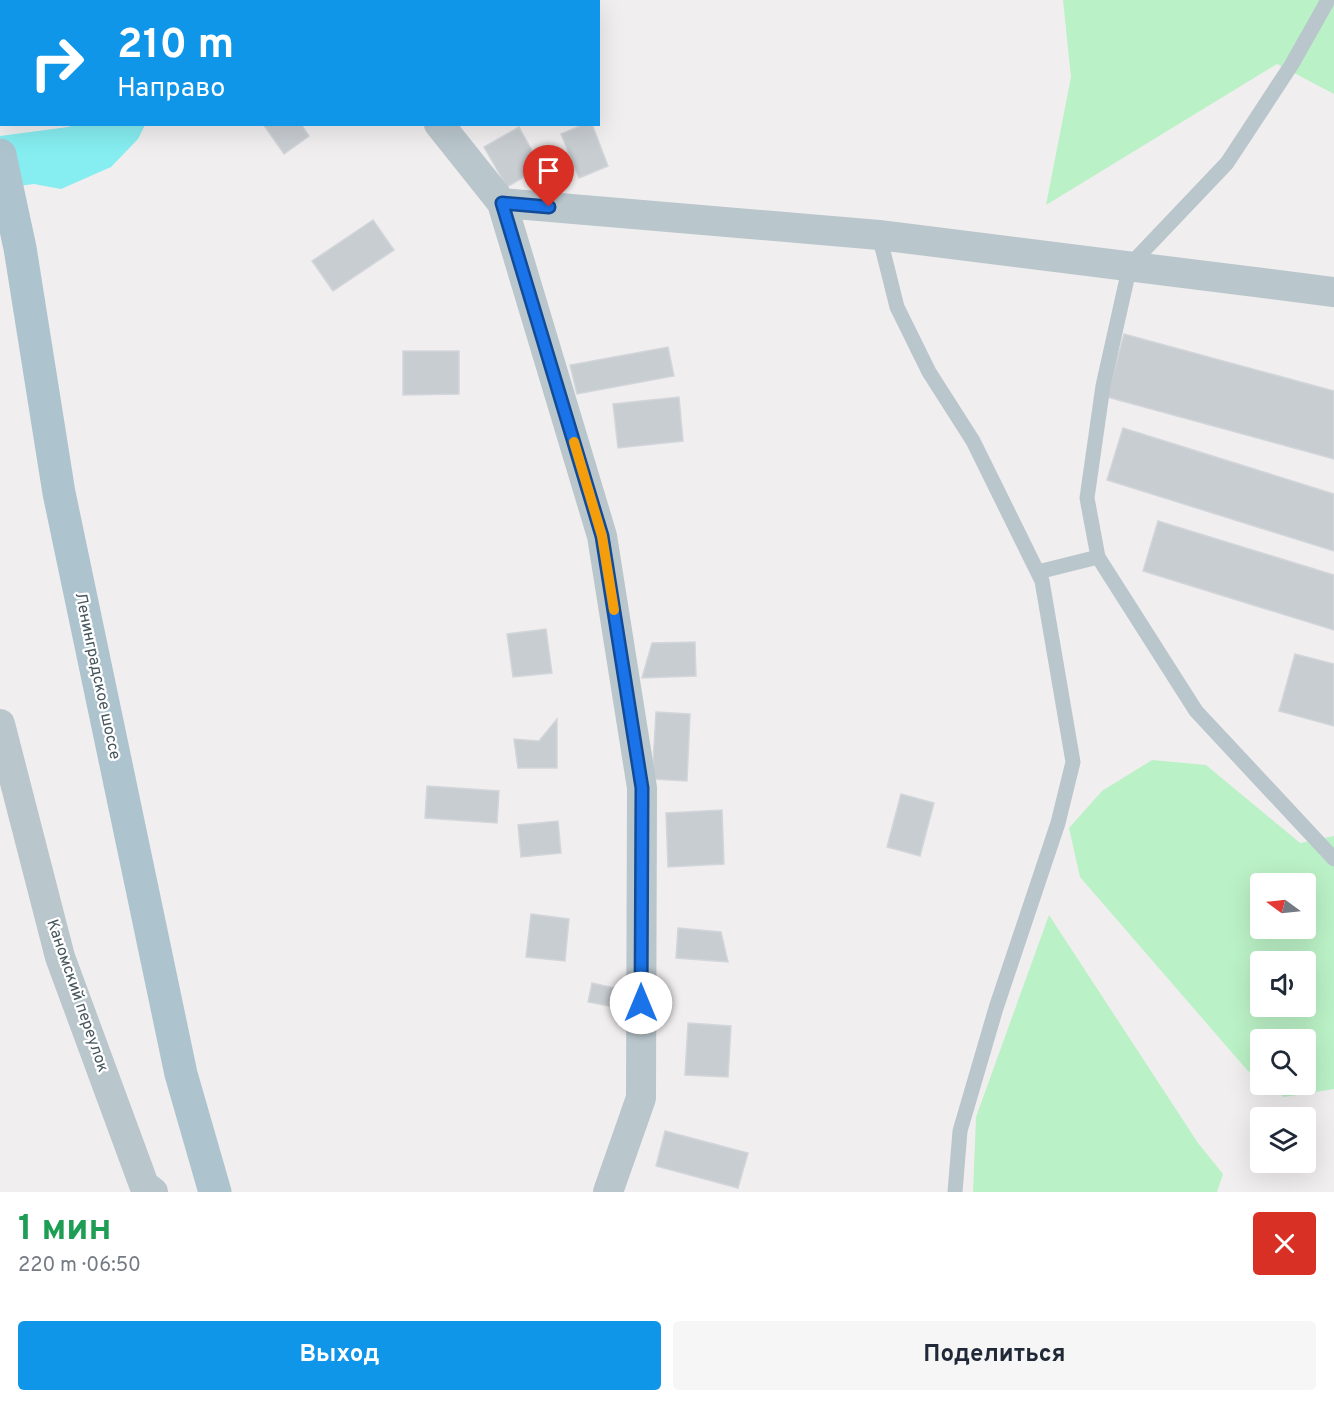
<!DOCTYPE html>
<html lang="ru">
<meta charset="utf-8">
<style>
:root{--surface:#fff;--page:#f6f6f7;--text:#1f2937;--muted:#747a83;--accent:#1096e9}
body{margin:0;font-family:Overpass,sans-serif;background:var(--page);color:var(--text);height:100vh;display:flex;flex-direction:column;font-size:22px;white-space:nowrap}
*{box-sizing:border-box;margin:0}
p{font-size:20px;color:var(--muted)}
.icon{flex:none;width:33px;height:33px;fill:none;stroke:currentColor;stroke-width:2;stroke-linecap:round;stroke-linejoin:round}
.map{position:relative;height:1192px;overflow:hidden}
.panel{display:flex;flex-direction:column;background:var(--surface);flex:1}
.panel>*{flex:none}
.guide{position:absolute;left:0px;top:0px;width:600px;height:126px;box-shadow:0 6px 24px #0002;background:#1096e9;color:#fff;overflow:hidden}
.needle{width:39px;rotate:285deg}
.buttons{position:absolute;left:1250px;top:873px;display:grid;gap:12px}
.buttons a{display:grid;place-items:center;width:66px;height:66px;border-radius:6px;background:var(--surface);box-shadow:0 6px 24px #0002;font-size:30px}
.pin{position:absolute;display:grid;place-items:center;width:51px;height:51px;color:#fff;margin:-62px -26px;border-radius:50% 50% 50% 0;rotate:-45deg;box-shadow:0 0 6px #0007}
.pin .icon{rotate:45deg}
.me{position:absolute;width:66px;margin:-33px;rotate:0deg;stroke-linejoin:round;filter:drop-shadow(0 0 4px #0008)}
.turn{display:flex;align-items:center;gap:21px;height:126px;padding:0 18px;font-size:27px}
.turn .icon{width:78px;height:78px;stroke-width:2.5}
.turn b{display:block;font-size:42px;line-height:51px}
.round{display:grid;place-items:center;flex:none;width:63px;height:63px;border-radius:6px;background:var(--page)}
.overview{display:flex;align-items:center;justify-content:space-between;height:102px;padding:0 18px}
h1{font-size:36px;font-weight:700;line-height:45px;color:#1e9e55}
.cta{display:flex;gap:12px;margin-top:auto;padding:12px 18px}
.cta a{flex:1;height:69px;border-radius:6px;background:var(--accent);color:#fff;font-size:24px;font-weight:700;line-height:69px;text-align:center}
.cta a+a{background:var(--page);color:var(--text)}
.map>svg:first-child{display:block}
.green{fill:#bbf1c6;fill-rule:evenodd}
.water{fill:#86edf0}
.lines{fill:none;stroke-linecap:round;stroke-linejoin:round}
.river{stroke:#86edf0;stroke-width:46}
.building{fill:#c8cdd2;stroke:#d2d6da;stroke-width:1.5}
.lane{stroke:#b9c6cc;stroke-width:15}
.street{stroke:#b9c6cc;stroke-width:30}
.primary{stroke:#adc4cf;stroke-width:33}
.route-casing{stroke:#114b97;stroke-width:15}
.route{stroke:#1a73e8;stroke-width:10}
.slow{stroke:#f59e0b;stroke-width:10}
.labels{text-anchor:middle;dominant-baseline:central;stroke-width:4.5;stroke-linejoin:round;paint-order:stroke}
.street-label{font-size:16px;fill:#46565d;stroke:#fff}
</style>
<div class="map">
<svg width="1334" height="1192" viewBox="0 0 1334 1192">
<rect width="100%" height="100%" fill="#f1eeef"/>
<path class="green" d="M1063,0H1334V94L1277,64L1046,205L1071,77Z
M1152,760L1206,765L1300,843L1334,836V1089L1284,1097L1266,1085L1305,1084V1040H1260V1080L1247,1070L1080,877L1069,828L1102,791ZM1260,884H1305V928H1260ZM1260,962H1305V1006H1260Z
M1049,915L1198,1143L1223,1174L1217,1192H973L976,1117Z"/>
<path class="water" d="M75,125H145L138,139L111,167L61,189L34,184L10,187L0,191V136L68,127Z"/>
<g class="lines">
<path class="river" d="M260,2L261,0"/>
</g>
<path class="building" d="M263,124H301L309,136L284,154Z
M585,124H592L608,166L579,178L561,134Z
M519,127L541,167L507,187L484,147Z
M373,220L394,250L333,291L312,261Z
M1124,334L1334,391V459L1107,397Z
M668,347L674,376L577,394L570,365Z
M403,351H459V394L403,395Z
M679,397L683,441L618,448L613,404Z
M1123,428L1334,494V551L1107,480Z
M1158,521L1334,575V630L1143,571Z
M546,629L552,673L513,677L507,634Z
M695,642L696,676L642,678L652,643Z
M1295,654L1334,664V726L1279,711Z
M656,712L690,714L687,781L652,779Z
M557,719V768H518L514,739L539,741Z
M427,786L499,791L497,823L425,818Z
M901,794L934,803L920,856L887,847Z
M722,810L724,864L668,867L666,813Z
M558,821L561,853L521,857L518,825Z
M531,914L569,919L565,961L526,957Z
M678,928L721,932L728,962L676,958Z
M592,983L624,990L619,1008L588,1002Z
M688,1023L731,1026L728,1077L685,1075Z
M665,1131L748,1153L738,1188L656,1166Z"/>
<g class="lines">
<path class="lane" d="M879,235L897,307L929,372L973,441L1042,581L1073,762L1058,823L996,1008L960,1131L955,1192
M1098,557L1087,498L1103,386L1130,265L1227,163L1292,64L1328,0
M1038,572L1098,557L1196,711L1334,859"/>
<path class="street" d="M342,0L343,2
M439,124L502,203L602,536L642,788L641,1098L608,1192
M502,203L879,235L1334,292
M0,724L60,957L144,1185L153,1192"/>
<path class="primary" d="M0,155L20,248L59,493L181,1074L215,1192"/>
</g>
<g class="lines">
<g class="route-casing">
<path id="route" d="M549,207L502,203L602,536L642,788L641,1003"/>
</g>
<use href="#route" class="route"/>
<path class="slow" d="M574,442L602,536L614,610"/>
</g>
<g class="labels">
<g class="street-label">
<text transform="translate(97 676) rotate(78)">Ленинградское шоссе</text>
<text transform="translate(77 996) rotate(71)">Каномский переулок</text>
</g>
</g>
</svg>
<div class="buttons">
<a><svg class="needle" viewBox="-14 -14 28 28"><path d="M0-13l5 13h-10z" fill="#e53935"/><path d="M0 13l5-13h-10z" fill="#747a83"/></svg></a>
<a><svg class="icon" aria-label="sound" viewBox="0 0 24 24"><path d="M4 9h4l5-4v14l-5-4H4zM17 9q2 3 0 6"/></svg></a>
<a><svg class="icon" aria-label="search" viewBox="0 0 24 24"><circle cx="10" cy="10" r="6"/><path d="M15 15l6 6"/></svg></a>
<a><svg class="icon" aria-label="layers" viewBox="0 0 24 24"><path d="M12 4l9 5-9 5-9-5zM3 14l9 5 9-5"/></svg></a>
</div>
<div class="pin" style="left:549px;top:207px;background:#d93025"><svg class="icon" aria-label="arrive" viewBox="0 0 24 24"><path d="M6 21V4h12l-3 4 3 4H6"/></svg></div>
<svg class="me" style="left:641px;top:1003px" viewBox="-20 -20 40 40"><circle r="19" fill="#fff"/><path d="M0-13L10 11 0 6-10 11z" fill="#1a73e8"/></svg>
<div class="guide">
<div class="turn"><svg class="icon" aria-label="right" viewBox="0 0 24 24"><path d="M7 20v-9h11M14 6l5 5-5 5"/></svg><div><b>210 m</b>Направо</div></div>
</div>
</div>
<section class="panel">
<div class="overview"><div><h1>1 мин</h1><p>220 m · 06:50</p></div><a class="round" style="background:#d93025;color:#fff"><svg class="icon" aria-label="close" viewBox="0 0 24 24"><path d="M6 6l12 12M18 6L6 18"/></svg></a></div>
<div class="cta"><a>Выход</a><a>Поделиться</a></div>
</section>
